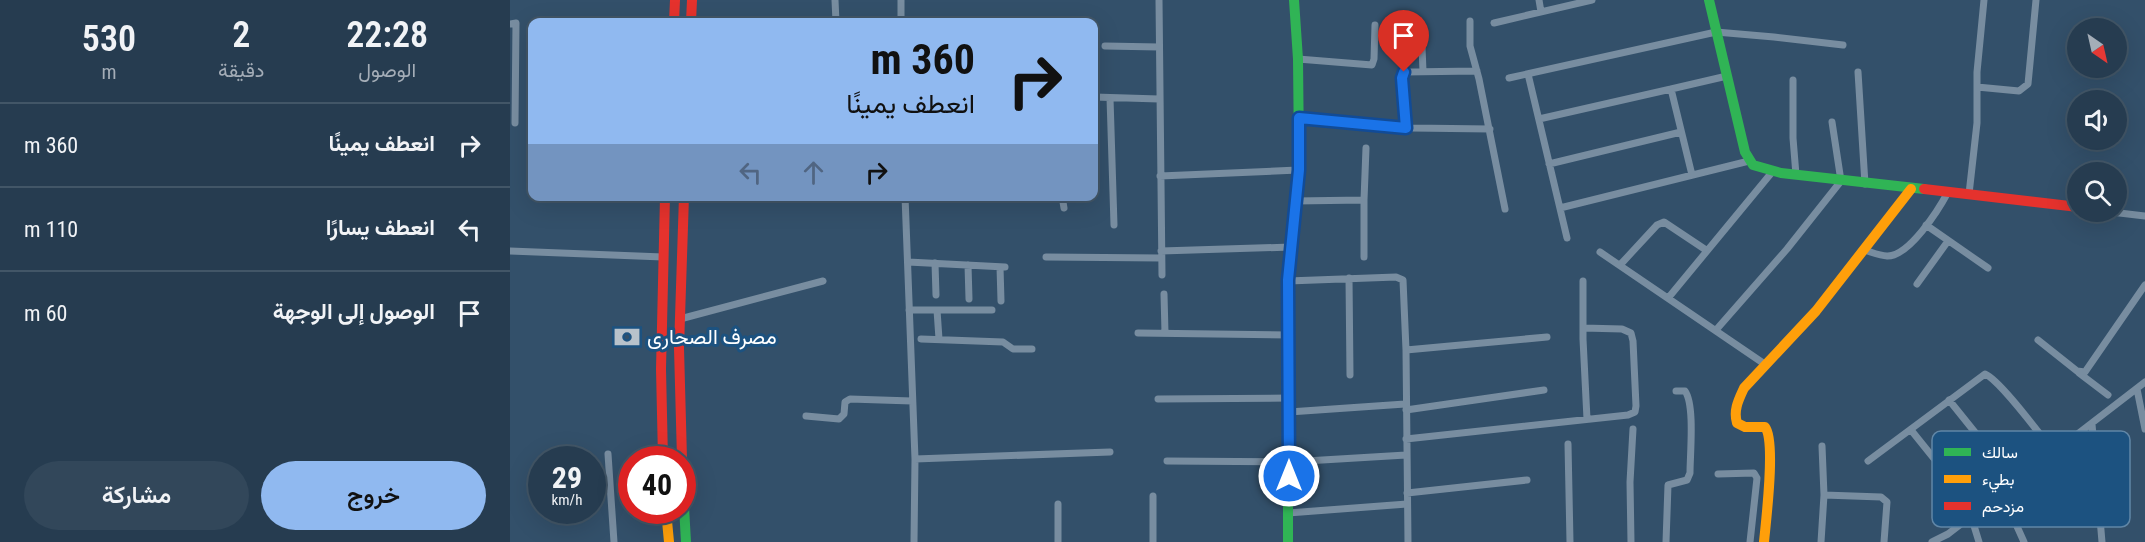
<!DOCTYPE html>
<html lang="ar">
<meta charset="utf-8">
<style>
:root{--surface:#263c50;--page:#32475a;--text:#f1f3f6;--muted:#a4adb7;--line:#425667;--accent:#90b9f0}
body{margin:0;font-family:"Roboto Condensed",Vazirmatn,sans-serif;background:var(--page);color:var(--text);direction:rtl;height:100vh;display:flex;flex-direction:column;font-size:22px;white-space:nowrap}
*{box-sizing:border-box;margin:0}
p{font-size:20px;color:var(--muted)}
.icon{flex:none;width:33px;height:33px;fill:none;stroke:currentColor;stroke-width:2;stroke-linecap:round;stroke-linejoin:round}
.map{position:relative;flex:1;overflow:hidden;direction:ltr}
.drawer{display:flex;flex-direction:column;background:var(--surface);width:510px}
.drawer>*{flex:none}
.guide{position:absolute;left:18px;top:18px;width:570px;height:183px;border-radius:12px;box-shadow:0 6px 24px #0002,0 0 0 2px var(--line);direction:rtl;background:#90b9f0;color:#111;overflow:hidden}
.needle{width:39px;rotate:146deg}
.fabs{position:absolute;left:1557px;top:18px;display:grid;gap:12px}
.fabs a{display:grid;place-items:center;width:60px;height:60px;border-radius:50%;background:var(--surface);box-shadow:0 6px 24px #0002,0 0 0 2px var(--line);font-size:30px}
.speed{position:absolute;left:18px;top:446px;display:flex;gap:12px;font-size:30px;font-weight:700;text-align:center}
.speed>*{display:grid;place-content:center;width:78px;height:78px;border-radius:50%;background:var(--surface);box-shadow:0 6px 24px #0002,0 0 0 2px var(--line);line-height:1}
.speed small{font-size:15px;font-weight:400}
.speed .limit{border:9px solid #d22;background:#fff;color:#111}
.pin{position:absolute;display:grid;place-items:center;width:51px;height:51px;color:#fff;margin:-62px -26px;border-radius:50% 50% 50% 0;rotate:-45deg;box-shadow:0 0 6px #0007}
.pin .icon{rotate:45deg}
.me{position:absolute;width:66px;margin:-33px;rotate:0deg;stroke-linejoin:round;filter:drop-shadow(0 0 4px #0008)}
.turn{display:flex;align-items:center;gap:21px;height:126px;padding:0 24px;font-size:27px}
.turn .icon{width:78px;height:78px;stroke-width:2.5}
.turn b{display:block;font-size:42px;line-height:51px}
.lanes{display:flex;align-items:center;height:57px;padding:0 24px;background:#0003;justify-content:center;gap:30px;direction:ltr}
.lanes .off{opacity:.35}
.eta{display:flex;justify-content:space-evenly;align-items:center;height:102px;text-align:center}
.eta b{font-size:36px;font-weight:600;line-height:42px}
.primary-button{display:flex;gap:12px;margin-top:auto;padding:12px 24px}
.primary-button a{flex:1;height:69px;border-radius:36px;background:var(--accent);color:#111;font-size:24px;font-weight:600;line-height:69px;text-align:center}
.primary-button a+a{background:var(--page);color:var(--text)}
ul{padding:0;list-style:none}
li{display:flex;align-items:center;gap:18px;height:84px;padding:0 24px;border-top:2px solid var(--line)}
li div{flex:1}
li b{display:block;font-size:22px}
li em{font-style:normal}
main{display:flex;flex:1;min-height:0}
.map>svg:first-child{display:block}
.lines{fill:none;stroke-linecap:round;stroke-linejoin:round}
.street{stroke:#788da0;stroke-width:7}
.fast{stroke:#30b455;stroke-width:10}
.slow{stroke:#ff9f0a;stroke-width:10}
.jam{stroke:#e5322d;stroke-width:10}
.route-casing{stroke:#114b97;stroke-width:15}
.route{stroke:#1a73e8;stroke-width:10}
.labels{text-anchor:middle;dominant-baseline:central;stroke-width:6;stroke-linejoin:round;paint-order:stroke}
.poi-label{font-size:21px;fill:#fff;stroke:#1c5280;text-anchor:start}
.key{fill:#1c5280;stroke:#6086a6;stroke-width:1.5}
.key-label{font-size:16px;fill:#fff}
</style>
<main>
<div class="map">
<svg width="1635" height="542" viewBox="0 0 1635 542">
<rect width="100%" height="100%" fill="#33506a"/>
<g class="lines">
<path class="street" d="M325,0L326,22
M649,0L652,275
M1029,0L1031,12
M960,21V46L969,79L995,209
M391,22V0
M984,23L1082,0
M0,24L6,23L5,123
M911,24L913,71
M595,46L649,47
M788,59L862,65L864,59L865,25
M1348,72L1355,184
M1018,74L1057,238
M999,78L1206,32L1264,37L1333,45
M1283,80V138L1286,175
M1467,87L1509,91L1518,84L1526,0
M584,97L649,99
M600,98L604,225
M789,118L902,128L980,129
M1029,119L1161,89
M896,127L892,78L894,72L967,71
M1039,164L1171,132
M1182,175L1161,89L1217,76
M650,176L788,170
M1459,194L1467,123V72L1474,0
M395,196L405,459L404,542
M552,196L554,208
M785,201L854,200
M1050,208L1239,161
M1601,212L1635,216
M1416,225L1478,268
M1354,250C1361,252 1370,256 1377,256C1399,257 1429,209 1438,192
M0,251L153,257
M651,251L781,247
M1090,252L1256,365
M536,257L651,258
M854,257V200L856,148
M398,262L495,267
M425,263L426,295
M458,265L459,299
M1110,265L1147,225L1154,222L1196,250
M490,267L491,301
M839,278L840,375
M778,281L886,277L893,280L896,350L898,542
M1073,281V339L1077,419
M1407,284L1438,241
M654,294L655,333
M1159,297L1263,171
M399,310H482
M427,310L429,339
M170,319L313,281
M1206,330L1277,249L1331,181L1322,122
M628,333L779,335
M411,339L493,342L503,349H522
M1528,340L1567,371L1575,372L1635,285
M896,350L1037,337
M1569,373L1598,395
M1627,389L1635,429
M648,399L779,398
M1439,400L1505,482
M896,410L1034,390
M779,412L895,404
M296,416L329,419L334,414L335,402L340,399L402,401
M1582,424L1592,542
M1401,430L1467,512
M896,439L1118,415L1125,412L1126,406L1123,341L1121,333L1112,329L1073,328
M1058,444L1060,542
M98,454L104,542
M405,459L600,452
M657,461L779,462L896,455
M1358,461L1475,374C1490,380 1531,436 1544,452
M1208,474L1244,473L1247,478L1240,542
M897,493L1017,480
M1492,493L1514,542
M1314,495L1371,497L1377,502L1374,542
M643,496V542
M548,504V542
M778,513L897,504
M1461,516L1469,542
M1121,542L1120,482L1123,429
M1156,542L1158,485L1177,480L1180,473C1180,454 1185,405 1175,391H1166
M1311,542L1314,495L1312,446
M1422,542L1438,534L1635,382"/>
<path class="fast" d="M1199,0L1235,152L1243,165L1271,173L1414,189
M172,471L176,542
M778,542V281L789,155L788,59L784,0"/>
<path class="slow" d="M156,510L159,542
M1254,542C1256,520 1266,441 1255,427H1235L1227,423C1223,410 1229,399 1234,388L1306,311L1401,189"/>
<path class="jam" d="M164,22L165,0
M181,22L182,0
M1414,189L1568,207
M153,459L151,369L155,196
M172,459L169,348L174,196"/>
</g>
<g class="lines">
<g class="route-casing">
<path id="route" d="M779,476L778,280L789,170V118L896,128L892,78L894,72"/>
</g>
<use href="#route" class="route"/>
</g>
<defs>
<g id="bank-bare" transform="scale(2.07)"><path d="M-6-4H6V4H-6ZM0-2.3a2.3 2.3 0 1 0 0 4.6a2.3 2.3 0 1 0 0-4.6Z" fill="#b8c2cb" stroke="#1c5280" stroke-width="2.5" paint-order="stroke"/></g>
</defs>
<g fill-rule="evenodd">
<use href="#bank-bare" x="117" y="337"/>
</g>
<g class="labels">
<g class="poi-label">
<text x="137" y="337">مصرف الصحارى</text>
</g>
</g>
<rect x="1422" y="431" width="198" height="96" rx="9" class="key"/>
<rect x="1434" y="448" width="27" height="8" fill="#30b455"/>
<rect x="1434" y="475" width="27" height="8" fill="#ff9f0a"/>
<rect x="1434" y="502" width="27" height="8" fill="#e5322d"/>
<g class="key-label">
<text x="1472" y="458">سالك</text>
<text x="1472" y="485">بطيء</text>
<text x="1472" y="512">مزدحم</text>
</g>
</svg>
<div class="fabs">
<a><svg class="needle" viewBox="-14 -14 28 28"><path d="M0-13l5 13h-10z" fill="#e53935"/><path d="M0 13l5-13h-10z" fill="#a4adb7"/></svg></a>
<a><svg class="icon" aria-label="sound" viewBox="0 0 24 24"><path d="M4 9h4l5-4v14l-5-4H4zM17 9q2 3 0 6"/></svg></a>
<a><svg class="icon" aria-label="search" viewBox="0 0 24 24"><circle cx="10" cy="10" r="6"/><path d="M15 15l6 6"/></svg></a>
</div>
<div class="speed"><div>29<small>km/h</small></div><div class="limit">40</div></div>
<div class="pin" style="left:894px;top:72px;background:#d93025"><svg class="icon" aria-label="arrive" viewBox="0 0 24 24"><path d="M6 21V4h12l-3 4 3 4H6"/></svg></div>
<svg class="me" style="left:779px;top:476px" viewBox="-20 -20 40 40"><circle r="17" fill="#1a73e8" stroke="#fff" stroke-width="3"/><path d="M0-11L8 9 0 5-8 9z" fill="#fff"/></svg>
<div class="guide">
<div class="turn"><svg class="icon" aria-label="right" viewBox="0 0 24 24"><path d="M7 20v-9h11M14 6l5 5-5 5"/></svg><div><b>360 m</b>انعطف يمينًا</div></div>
<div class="lanes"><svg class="icon off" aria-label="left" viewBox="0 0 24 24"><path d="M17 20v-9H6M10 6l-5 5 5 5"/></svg><svg class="icon off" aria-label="ahead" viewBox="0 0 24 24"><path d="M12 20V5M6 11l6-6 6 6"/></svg><svg class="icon" aria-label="right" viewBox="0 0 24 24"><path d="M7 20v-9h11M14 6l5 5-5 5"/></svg></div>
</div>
</div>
<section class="drawer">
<div class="eta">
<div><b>22:28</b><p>الوصول</p></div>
<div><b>2</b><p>دقيقة</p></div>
<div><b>530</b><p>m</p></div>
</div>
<ul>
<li><svg class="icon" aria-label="right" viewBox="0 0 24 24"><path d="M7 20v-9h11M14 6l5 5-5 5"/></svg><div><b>انعطف يمينًا</b></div><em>360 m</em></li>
<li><svg class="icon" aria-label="left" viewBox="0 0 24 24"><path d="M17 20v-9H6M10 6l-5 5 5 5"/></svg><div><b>انعطف يسارًا</b></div><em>110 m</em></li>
<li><svg class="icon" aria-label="arrive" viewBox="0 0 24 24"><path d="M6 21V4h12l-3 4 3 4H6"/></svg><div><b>الوصول إلى الوجهة</b></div><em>60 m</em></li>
</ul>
<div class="primary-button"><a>خروج</a><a>مشاركة</a></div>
</section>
</main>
